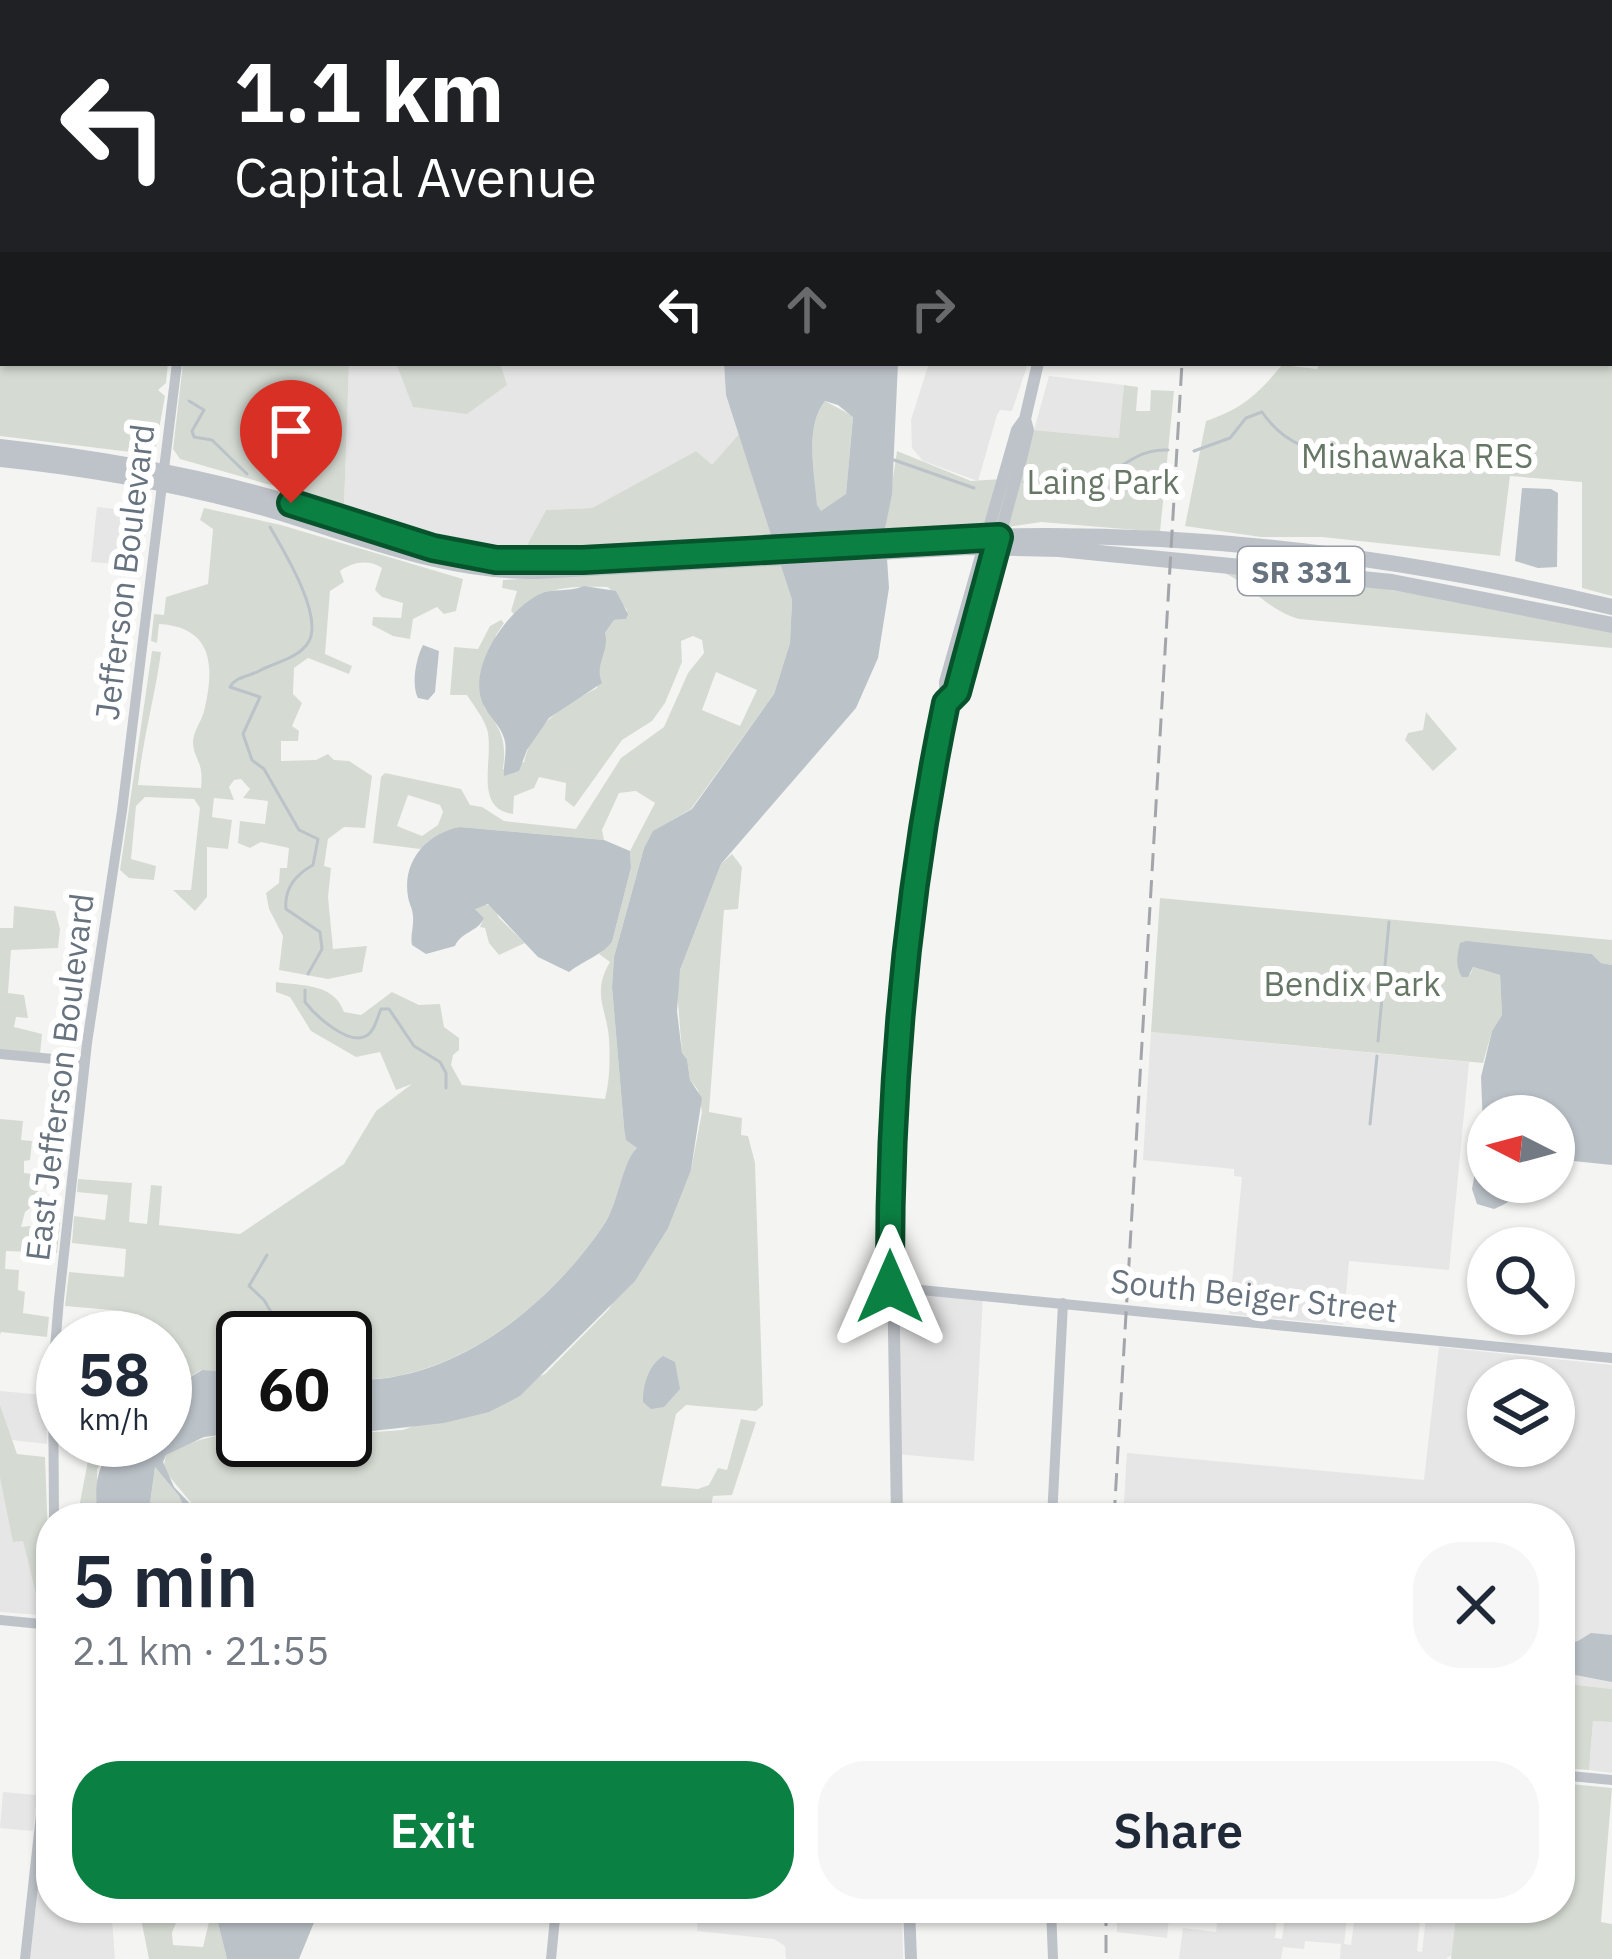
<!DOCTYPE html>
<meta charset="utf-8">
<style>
:root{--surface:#fff;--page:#f6f6f7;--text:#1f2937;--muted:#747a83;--accent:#0b8043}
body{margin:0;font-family:"IBM Plex Sans",sans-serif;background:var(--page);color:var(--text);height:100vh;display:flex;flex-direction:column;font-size:45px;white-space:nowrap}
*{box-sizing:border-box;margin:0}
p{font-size:39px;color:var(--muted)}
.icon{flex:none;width:66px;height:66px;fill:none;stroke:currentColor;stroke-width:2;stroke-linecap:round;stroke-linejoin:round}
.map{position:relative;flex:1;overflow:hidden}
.drawer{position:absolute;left:36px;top:1503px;width:1539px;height:420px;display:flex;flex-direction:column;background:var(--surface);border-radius:48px;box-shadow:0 3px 9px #0004}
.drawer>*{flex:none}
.guide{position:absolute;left:0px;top:0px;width:1614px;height:366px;box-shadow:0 3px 9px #0004;background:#202124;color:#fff;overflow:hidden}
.needle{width:78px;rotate:276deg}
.fabs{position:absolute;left:1467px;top:1095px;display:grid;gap:24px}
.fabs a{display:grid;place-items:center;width:108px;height:108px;border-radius:50%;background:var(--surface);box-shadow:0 3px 9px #0004;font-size:60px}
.speed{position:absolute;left:36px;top:1311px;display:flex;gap:24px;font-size:60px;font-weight:700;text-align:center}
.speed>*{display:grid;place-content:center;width:156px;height:156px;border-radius:50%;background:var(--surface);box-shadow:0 3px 9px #0004;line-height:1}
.speed small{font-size:30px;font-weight:400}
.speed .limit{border:6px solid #111;border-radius:18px;background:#fff;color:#111}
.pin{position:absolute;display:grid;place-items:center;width:102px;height:102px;color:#fff;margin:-123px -51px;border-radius:50% 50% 50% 0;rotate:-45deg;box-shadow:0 0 12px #0007}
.pin .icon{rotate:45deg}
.me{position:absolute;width:132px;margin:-66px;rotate:0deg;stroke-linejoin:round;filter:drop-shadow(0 0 9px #0008)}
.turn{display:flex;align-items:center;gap:42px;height:252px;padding:0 36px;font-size:54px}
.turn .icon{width:156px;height:156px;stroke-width:2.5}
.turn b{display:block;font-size:84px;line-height:102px}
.lanes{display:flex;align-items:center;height:114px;padding:0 36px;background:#0003;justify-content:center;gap:60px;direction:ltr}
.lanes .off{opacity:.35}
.round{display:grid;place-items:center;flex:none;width:126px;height:126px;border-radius:48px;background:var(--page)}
.summary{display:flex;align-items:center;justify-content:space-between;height:204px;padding:0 36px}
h1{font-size:72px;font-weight:600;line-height:90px}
.button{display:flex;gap:24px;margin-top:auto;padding:24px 36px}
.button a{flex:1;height:138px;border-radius:48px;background:var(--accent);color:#fff;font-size:48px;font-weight:600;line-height:138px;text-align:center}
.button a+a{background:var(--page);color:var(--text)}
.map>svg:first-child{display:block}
.built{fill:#e5e6e5;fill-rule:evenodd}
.green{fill:#d5dbd3;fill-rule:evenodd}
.water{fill:#bbc2c8;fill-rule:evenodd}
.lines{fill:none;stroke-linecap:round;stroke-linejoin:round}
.stream{stroke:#bbc2c8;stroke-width:3}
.secondary{stroke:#bec3c9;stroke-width:10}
.primary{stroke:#bec3c9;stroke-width:12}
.highway{stroke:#bec3c9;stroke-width:16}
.rail{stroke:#a2a6ab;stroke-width:3;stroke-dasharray:18 9;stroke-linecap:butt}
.route-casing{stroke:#07532c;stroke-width:30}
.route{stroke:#0b8043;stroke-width:21}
.labels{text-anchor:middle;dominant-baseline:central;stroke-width:12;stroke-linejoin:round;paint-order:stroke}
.shield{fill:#fff;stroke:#959ca5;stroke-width:3}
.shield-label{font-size:30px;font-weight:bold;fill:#67727f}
.park-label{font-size:33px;fill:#677765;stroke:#fff}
.street-label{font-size:33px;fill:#67727f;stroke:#fff}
</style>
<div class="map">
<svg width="1612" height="1959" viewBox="0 0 1612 1959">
<rect width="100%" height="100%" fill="#f4f5f2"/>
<path class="built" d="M349,363H724L726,395L739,434L712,466L696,451L592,508L546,510L527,545L489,548L429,536L344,506Z
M929,363H1028L1012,411L1000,410L997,415L978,481L923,461L912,448L911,420Z
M1049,376L1124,385L1120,438L1034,430Z
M97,507L148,513L141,566L91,562Z
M1151,1032L1469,1062L1449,1270L1349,1261L1343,1325L1229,1314L1242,1177L1234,1176V1169L1143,1160Z
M890,1287L983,1296L974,1461L896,1454Z
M1439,1347L1612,1365V1689L1560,1683V1518H1123L1127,1453L1424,1480ZM1488,1380H1554V1446H1488Z
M0,1391L45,1395L47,1444L12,1440L0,1405Z
M0,1478L14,1542L23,1540L41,1615L0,1612Z
M1593,1721L1612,1722V1773L1589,1770Z
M3,1792L37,1795L33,1831L0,1828Z
M41,1862L51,1863V1908H111L115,1959H30Z
M699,1908H902L903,1959H786L785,1946L774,1939L697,1931Z
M1117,1908H1170L1167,1938L1117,1932Z
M1219,1908H1278L1275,1938L1282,1939L1286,1908H1348L1344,1944L1351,1945L1356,1908H1421L1417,1951L1422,1952L1427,1908H1457L1452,1955L1446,1959H1340L1341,1944L1305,1941L1304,1949L1283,1947L1281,1959H1179L1183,1928L1216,1932Z"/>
<path class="green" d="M0,205L3,363H168L166,383L158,390L165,396L156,446L147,454L0,436Z
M1612,352V596L1582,588V482L1510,476L1500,556L1322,537H1261L1185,526L1206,421C1243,408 1257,395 1282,365L1317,369L1319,363H1611Z
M183,363H349L344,506L180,459L173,449Z
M396,363H500L507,385L467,414L413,407Z
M1124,385L1138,387L1136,411H1150L1151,390L1174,391L1160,532L1041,522L973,532L884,536L897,451L971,481L1020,478L1034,430L1119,438Z
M825,401L853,416L846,495L821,511L817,506C815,474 804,427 825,401Z
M739,434L775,544L565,553L527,545L546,510L592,508L696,451L712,465Z
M204,508L281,525L463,579L456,611L444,614L437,607L413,619L410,639L393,636L372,625L373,617L401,618L403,603L382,597L375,590L382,568C369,559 352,562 340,571L344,582L330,591L325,654L352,666L349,674L308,658L294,668L293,694L302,703L292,726L299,731L298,741H281V761L316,760L328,754L334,760L349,761L372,776L365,828L344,827L328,839L324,866L331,868L328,897L333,949L367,946L362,972L328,979L279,970L283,936L269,909L266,893L279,883L280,868H287L289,848L261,842L250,848L238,843L240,821L265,824L268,801L243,798L250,789L241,779L234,780L229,787L234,800L214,798L212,817L232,820L228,849L207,847V897L195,911L173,890H191L200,808L194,799L145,797L136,806L131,859L156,866L154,880L129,878L120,870L152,651L161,652C155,697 143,738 138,785L201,788C204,761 194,760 193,743C193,730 203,720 205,707C215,663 211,627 159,624L157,643L151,641L154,614L164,615L166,597L208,584L213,529L200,520Z
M742,565H781L792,600L790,643L774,694L691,809L654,831L644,848L614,957L612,987L624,1127L637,1148C621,1165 620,1200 605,1223C552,1304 449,1388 345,1379V1338H243V1372L201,1370L165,1393V1338H118L123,1311L65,1306L69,1272L124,1277L126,1249L72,1243L74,1216L105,1220L108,1195L77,1192L78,1179L132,1183L129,1222L147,1224L151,1185L162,1186L159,1225L240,1234L344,1164L376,1111L412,1084L396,1090L380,1052L356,1057L311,1031L290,997L276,992V982C302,986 334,983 344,1012L361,1015L392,992L419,1005L440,1004L444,1027L459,1038V1050L453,1055L451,1065L462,1085L605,1099C610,1079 610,1059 609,1039C607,1009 591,994 610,962L599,954L612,942L631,868L630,851L655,803L636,791L619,793L602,830L604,840L460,827L420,849L373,843L381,777L385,773L461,789L470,805L482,807L504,821L576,829L621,758L664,727L688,673L704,653L702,640L693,636L681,641L682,662L665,703L652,721L622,740L574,807L565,800L566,783L539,777L534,788L514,796L513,814C472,809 495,757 487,729C483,717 474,706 467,695H450L454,647L478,649L490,626L501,620L504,623L496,635L484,707C501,729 507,741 503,769L524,762C533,723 566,704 597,688L605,633L614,620L626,619L627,610L608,587C574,586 537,585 516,616L511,611L517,591L502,588L503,580ZM716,672L757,690L740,726L702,710ZM408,795L440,805L443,812L438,825L422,836L397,826Z
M1218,570L1311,576L1612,629V648L1299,619C1266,610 1249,582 1218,570Z
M1426,712L1457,749L1433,771L1405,740L1408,733L1423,730Z
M732,854L742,867L738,909L724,910L709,1112L742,1118L741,1135L748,1136L755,1163L763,1405L756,1411L686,1405L676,1414L661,1486L698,1489L709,1485L718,1468L727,1470L741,1419L756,1422L732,1495L713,1496L711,1507H549L541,1518H204L163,1469L166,1455C191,1440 214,1435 243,1432V1440H345V1434L403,1430L545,1374L609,1309L691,1170L702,1112L698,1090L690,1080L687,1059L682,1053L677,989L680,970L721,864Z
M1160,898L1612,940V965L1601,963L1592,954L1460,943L1470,975L1473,967L1500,975L1502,1015L1492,1031L1483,1063L1151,1032Z
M479,905H493L499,918L525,943L499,955L489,943L485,928L480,927L484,918L475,909Z
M14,906L55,911L60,929L58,948L11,950L8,993L24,995L28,1018L16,1017L14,1027L42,1034L40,1054L0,1050V928H13Z
M0,1119L23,1121L21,1140L32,1141L30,1160L24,1161V1173L40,1175L38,1202L25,1212L21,1227L60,1223L57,1253L6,1251L5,1269L19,1270L18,1290L25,1292L23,1313L49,1317L47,1337L1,1332L0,1335Z
M0,1405L17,1454L45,1457L51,1616L41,1615L23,1541L13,1542L0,1478Z
M92,1440H118L97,1469L98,1518H77Z
M155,1467L179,1496L188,1518H148Z
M1560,1683L1612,1689V1722L1593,1721L1589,1770L1560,1768Z
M1560,1783L1612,1788L1601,1922L1612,1924V1959H1451L1457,1908H1560Z
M133,1908H151L156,1917L177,1920L172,1933L173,1945L203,1947L209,1922L186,1917L187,1908H221L218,1923L227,1959H149L139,1909Z"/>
<path class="water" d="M724,363H898L892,494L885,529L889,588L878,658L856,708L721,864L680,970L677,1011L682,1053L687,1059L690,1080L702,1098L691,1170L668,1228L635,1281L520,1396L489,1412L444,1423L345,1434V1379C449,1388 551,1305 605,1223C619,1201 622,1162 637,1148L626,1140L624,1127L612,987L614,957L644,848L653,831L692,809L774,694L790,643L792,600L726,395ZM825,401L838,405L853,417L846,494L821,511L817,505C815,474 804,427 825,401Z
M1522,488L1551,489L1558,493L1557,567L1538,568L1515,561Z
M584,586L616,591L628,614L626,619L614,620L605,633C610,651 594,665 602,683L549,718L527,750L519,771L504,776C503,763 508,750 504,738C500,725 490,718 484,706C465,669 507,611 538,595C553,587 568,593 584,586Z
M423,645L439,651L435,692L428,700L418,698C411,685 416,658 423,645Z
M460,827L604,840L630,851L631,868L612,942C602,955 583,961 569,972L538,957L488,904L475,909L484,918C478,932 462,931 455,946L426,954L412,945C410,935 414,927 413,916C412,906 410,907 408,897C402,861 426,834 460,827Z
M1466,941L1592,954L1601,963L1612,965V1165L1554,1159V1116H1488V1182H1520C1520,1198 1507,1203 1494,1209L1477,1204L1472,1189L1483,1128L1481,1077L1492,1031L1502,1015L1500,975L1473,967L1468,977H1462C1455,966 1457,955 1460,943Z
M663,1356L675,1362L680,1389L664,1407L651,1409L643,1402C643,1385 648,1366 663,1356Z
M202,1370L243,1372V1432L204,1437L166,1455L163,1462L174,1487L204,1518H188L179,1496L155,1467L148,1518H98C94,1483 96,1467 118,1440H165V1393Z
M1591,1633L1612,1635V1682L1560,1672V1645L1578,1641Z
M221,1908H320L299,1959H227L218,1923Z"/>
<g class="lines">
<path class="stream" d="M189,401L204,410L192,431L194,437L212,440L247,474
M1194,451L1230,438L1246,418L1262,412C1285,445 1313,454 1353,452L1357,446
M894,460L974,488
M1024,482C1048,477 1084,483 1104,475C1129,464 1139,449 1168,450
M270,527C284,551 323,615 309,641C300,658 276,662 261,670C249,677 236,676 230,687L260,697L243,734L252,760L264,769L299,830L318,839L313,865C295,875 284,889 286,909L320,932L322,949L308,974
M305,990V1002C315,1015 348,1046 366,1036C375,1031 377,1018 381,1009H389L414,1046L440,1062L446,1073V1088
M1378,1041L1389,922
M1370,1124L1377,1056
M267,1255L249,1286L264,1300L280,1327"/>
<path class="secondary" d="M212,3L213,0
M0,1054L85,1062
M890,1287L1612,1358
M54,1518L53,1372L59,1299L87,1043L122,811L177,363
M1052,1518L1063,1303
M0,1620L51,1625
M1560,1775L1612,1780
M1051,1908L1053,1959
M25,1959L51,1724
M551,1959L556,1908"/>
<path class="primary" d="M1050,0V3
M946,703L957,692L1021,459L1028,430L1025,419
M897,1518L891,1145L918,866L946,703L945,682L1017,430L1025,419L1038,363
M909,1908L911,1959"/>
<path class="highway" d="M0,447C98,458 196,475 291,503C352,521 414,550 478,558
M0,459C88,468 176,484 261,507C353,533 439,572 536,571L969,547L1059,549L1392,582L1612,625
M983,537C1193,530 1408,558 1612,607"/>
<path class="rail" d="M1203,3L1204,0
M1114,1518L1182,363
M1106,1908V1959"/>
</g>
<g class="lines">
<g class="route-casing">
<path id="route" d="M291,503L433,548L496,560H583L999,537L957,692L946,703C906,894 889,1092 890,1287"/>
</g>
<use href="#route" class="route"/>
</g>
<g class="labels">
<rect class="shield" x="1238" y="547" width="126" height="48" rx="9"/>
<g class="shield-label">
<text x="1301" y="571">SR 331</text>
</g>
<g class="park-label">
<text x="1417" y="455">Mishawaka RES</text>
<text x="1103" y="481">Laing Park</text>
<text x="1352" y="983">Bendix Park</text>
</g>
<g class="street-label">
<text transform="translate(124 572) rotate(-83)">Jefferson Boulevard</text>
<text transform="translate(59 1077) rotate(-83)">East Jefferson Boulevard</text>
<text transform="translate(1254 1295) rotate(6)">South Beiger Street</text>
</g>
</g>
</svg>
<div class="fabs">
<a><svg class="needle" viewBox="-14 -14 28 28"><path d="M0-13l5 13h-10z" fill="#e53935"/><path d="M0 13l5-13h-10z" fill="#747a83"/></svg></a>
<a><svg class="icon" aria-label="search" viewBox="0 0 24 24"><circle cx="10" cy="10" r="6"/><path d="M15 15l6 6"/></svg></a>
<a><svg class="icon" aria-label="layers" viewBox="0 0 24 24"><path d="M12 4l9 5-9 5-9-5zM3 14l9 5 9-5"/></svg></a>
</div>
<div class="speed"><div>58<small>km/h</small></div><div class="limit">60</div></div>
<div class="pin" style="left:291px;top:503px;background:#d93025"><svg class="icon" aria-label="arrive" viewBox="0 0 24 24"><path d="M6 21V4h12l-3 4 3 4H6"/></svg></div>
<svg class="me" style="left:890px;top:1287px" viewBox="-20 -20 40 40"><path d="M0-17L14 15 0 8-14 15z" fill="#0b8043" stroke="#fff" stroke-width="4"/></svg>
<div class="guide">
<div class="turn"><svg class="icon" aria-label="left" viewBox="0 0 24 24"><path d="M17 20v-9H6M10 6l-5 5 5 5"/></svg><div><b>1.1 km</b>Capital Avenue</div></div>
<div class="lanes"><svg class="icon" aria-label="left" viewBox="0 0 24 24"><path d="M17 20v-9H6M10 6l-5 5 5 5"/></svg><svg class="icon off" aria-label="ahead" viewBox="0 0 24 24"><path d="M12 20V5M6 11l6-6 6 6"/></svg><svg class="icon off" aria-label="right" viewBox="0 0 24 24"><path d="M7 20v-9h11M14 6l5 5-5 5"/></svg></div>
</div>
<section class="drawer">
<div class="summary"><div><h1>5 min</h1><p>2.1 km · 21:55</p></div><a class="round"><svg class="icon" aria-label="close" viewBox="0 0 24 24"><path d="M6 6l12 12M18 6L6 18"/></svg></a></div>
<div class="button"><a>Exit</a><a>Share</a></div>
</section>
</div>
